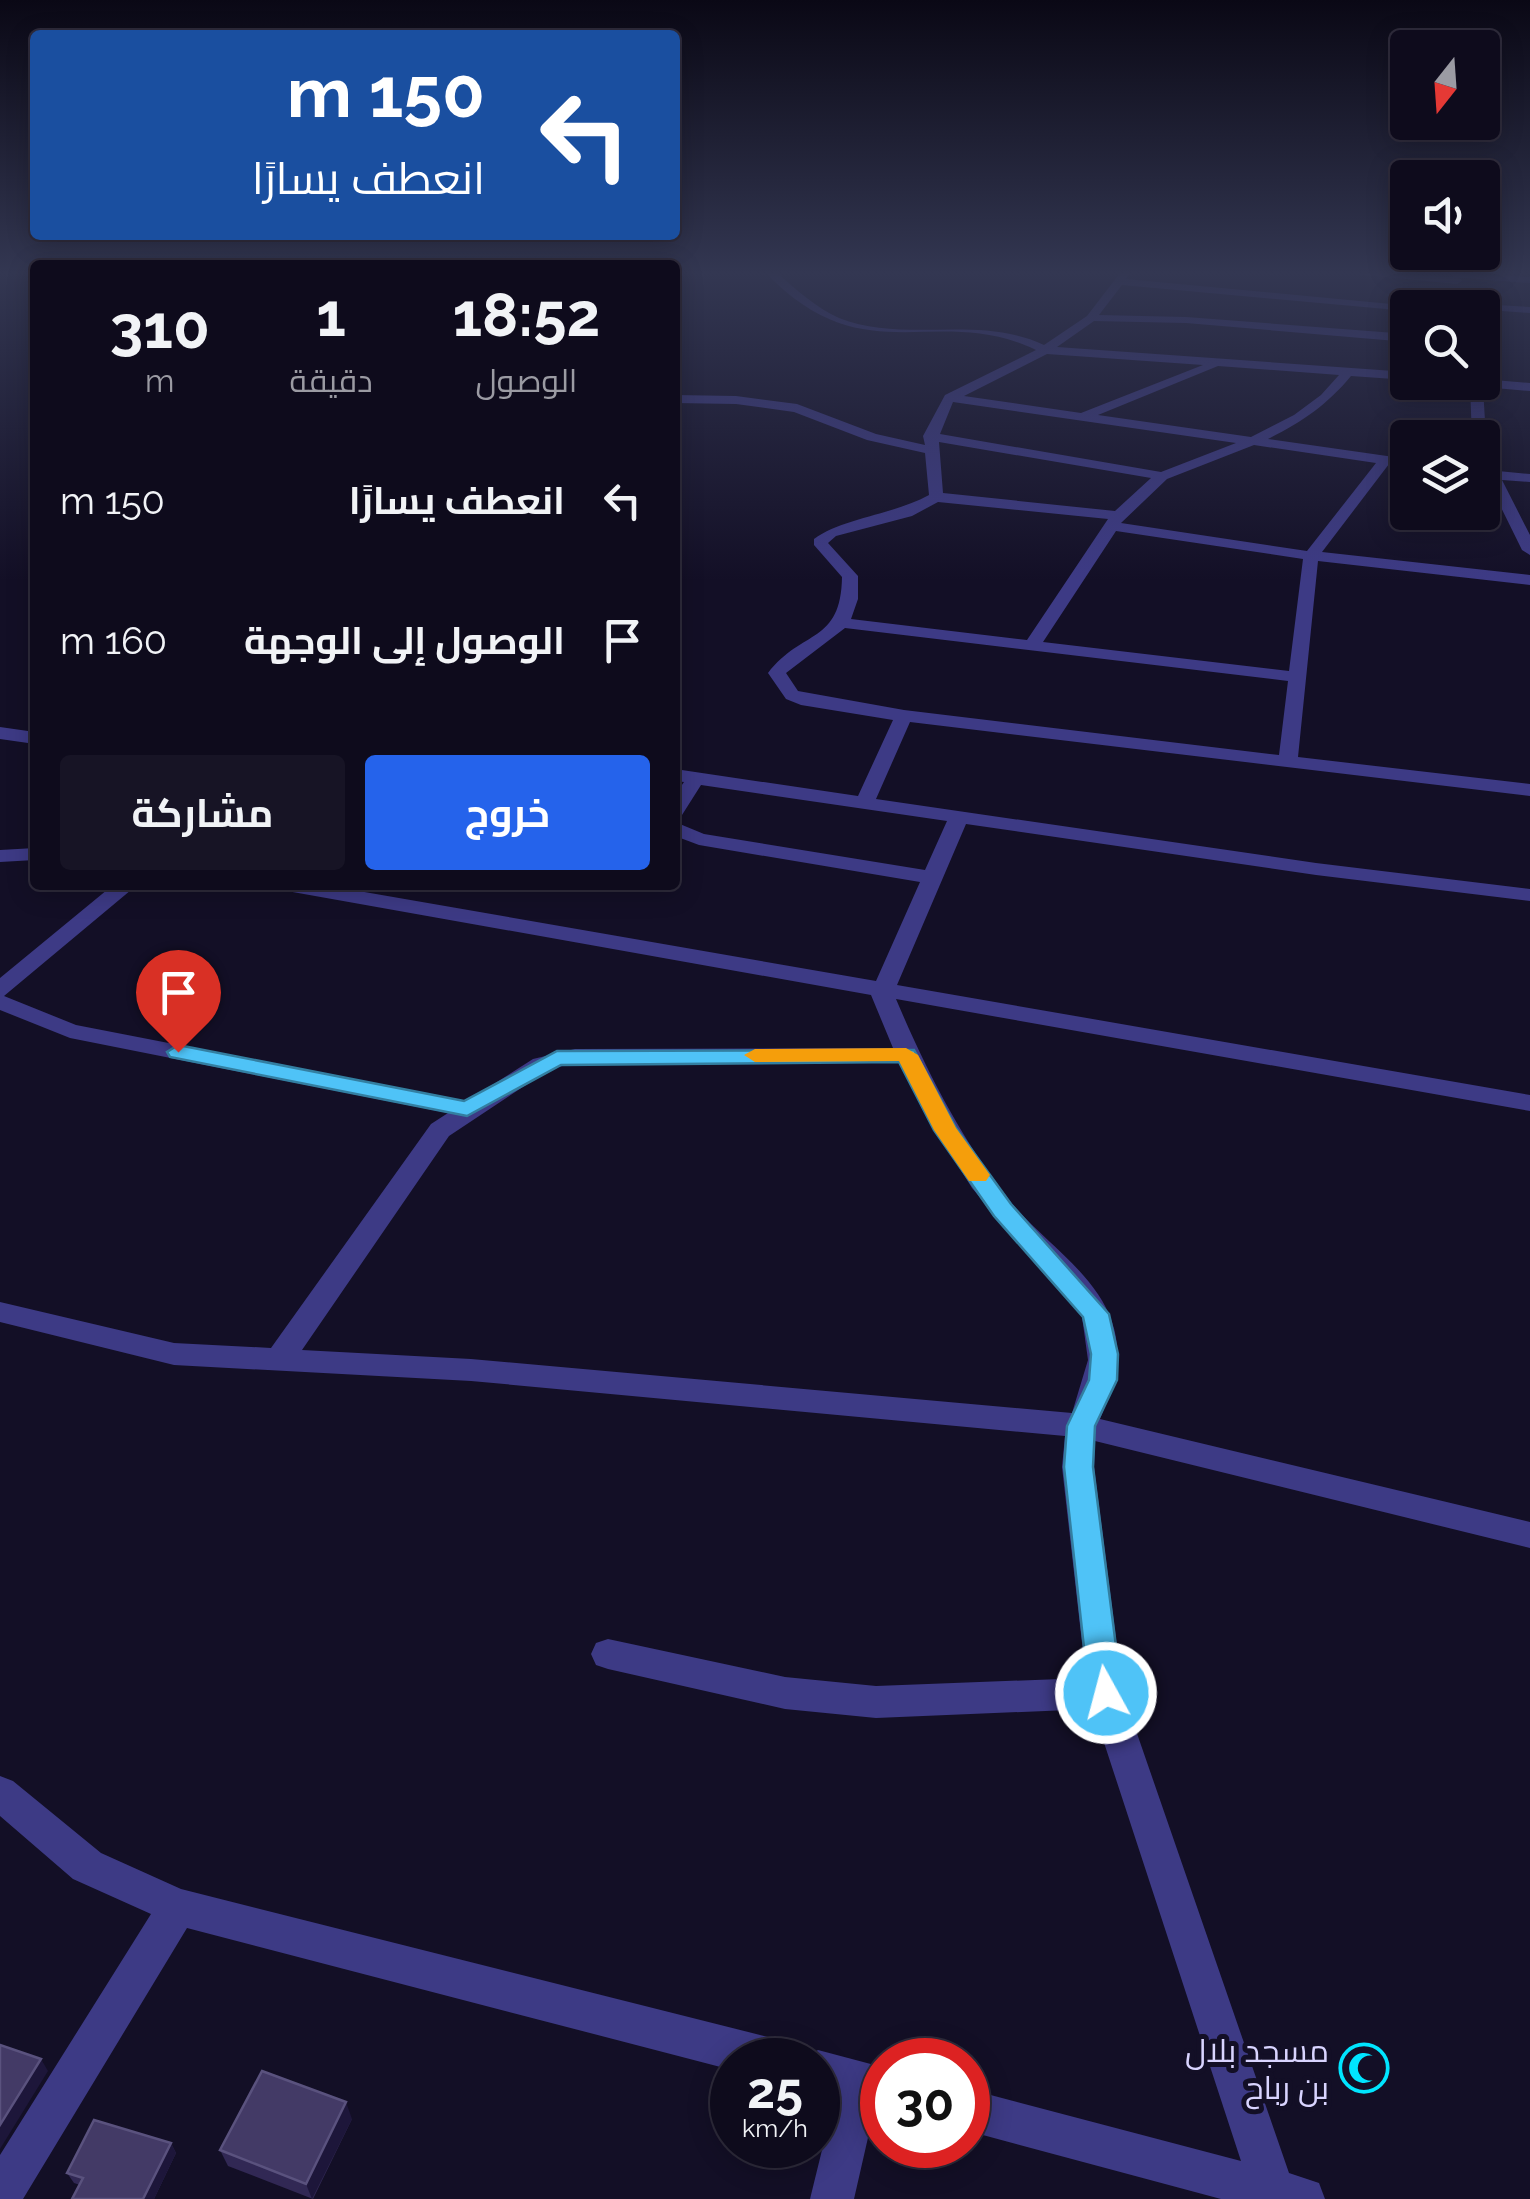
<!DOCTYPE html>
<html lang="ar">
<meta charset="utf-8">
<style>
:root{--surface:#0e0b1c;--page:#171425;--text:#f1f3f6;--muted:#9b9ba3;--line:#2e2b3b;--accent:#2563eb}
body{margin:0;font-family:Raleway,Cairo,sans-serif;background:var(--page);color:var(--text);direction:rtl;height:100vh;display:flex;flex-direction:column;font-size:38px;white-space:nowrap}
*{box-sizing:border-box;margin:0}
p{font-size:32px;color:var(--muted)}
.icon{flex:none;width:55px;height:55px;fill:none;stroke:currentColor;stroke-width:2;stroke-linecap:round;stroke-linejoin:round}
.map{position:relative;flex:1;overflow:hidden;direction:ltr}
.side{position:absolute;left:30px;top:260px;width:650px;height:630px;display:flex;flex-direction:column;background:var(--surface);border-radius:10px;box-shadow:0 5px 25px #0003,0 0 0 2px var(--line);direction:rtl}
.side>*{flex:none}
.banner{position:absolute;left:30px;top:30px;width:650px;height:210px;border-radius:10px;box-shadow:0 5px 25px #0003,0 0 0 2px var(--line);direction:rtl;background:#1a4fa0;color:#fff;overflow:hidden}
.needle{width:65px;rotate:197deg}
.tools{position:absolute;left:1390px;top:30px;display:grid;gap:20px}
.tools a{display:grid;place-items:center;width:110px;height:110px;border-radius:10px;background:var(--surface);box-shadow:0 5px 25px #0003,0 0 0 2px var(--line);font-size:50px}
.speed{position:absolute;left:710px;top:2038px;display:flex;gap:20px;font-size:50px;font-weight:700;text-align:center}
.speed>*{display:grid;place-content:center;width:130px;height:130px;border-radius:50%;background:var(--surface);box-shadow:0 5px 25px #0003,0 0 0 2px var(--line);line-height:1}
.speed small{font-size:25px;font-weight:400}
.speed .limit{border:15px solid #d22;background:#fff;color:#111}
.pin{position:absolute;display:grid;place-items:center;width:85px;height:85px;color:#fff;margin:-102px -42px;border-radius:50% 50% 50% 0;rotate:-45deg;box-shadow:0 0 10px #0007}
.pin .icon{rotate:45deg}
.me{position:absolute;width:110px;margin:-55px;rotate:353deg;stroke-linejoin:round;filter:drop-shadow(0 0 8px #0008)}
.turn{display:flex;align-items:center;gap:35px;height:210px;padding:0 30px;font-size:45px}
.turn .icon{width:130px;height:130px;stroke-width:2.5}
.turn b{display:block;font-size:70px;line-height:85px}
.eta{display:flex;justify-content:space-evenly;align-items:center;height:170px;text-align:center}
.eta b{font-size:60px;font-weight:700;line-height:70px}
.button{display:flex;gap:20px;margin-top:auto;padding:20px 30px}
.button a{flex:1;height:115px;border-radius:10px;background:var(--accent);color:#fff;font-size:40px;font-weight:700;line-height:115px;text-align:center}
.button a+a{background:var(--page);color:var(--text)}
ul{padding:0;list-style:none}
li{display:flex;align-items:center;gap:30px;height:140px;padding:0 30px}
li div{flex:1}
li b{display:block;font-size:38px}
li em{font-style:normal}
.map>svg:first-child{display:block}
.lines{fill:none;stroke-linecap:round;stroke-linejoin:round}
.street{fill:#3d3a85;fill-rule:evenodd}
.wall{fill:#312854}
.shaded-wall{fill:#1d163a}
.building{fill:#433a66;stroke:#5a527e;stroke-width:2.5}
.route{fill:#4fc3f7;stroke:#337fa1;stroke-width:2.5}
.slow{fill:#f59e0b}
.labels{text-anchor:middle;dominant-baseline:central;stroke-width:10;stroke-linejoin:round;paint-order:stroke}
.near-poi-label{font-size:32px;fill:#d9d4ff;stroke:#130f26;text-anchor:end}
</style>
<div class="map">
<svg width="1530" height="2199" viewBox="0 0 1530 2199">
<rect width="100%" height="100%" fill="#130f26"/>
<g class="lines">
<path class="street" d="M766,273H777C796,289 816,308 839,318C905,344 979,314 1044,345L1087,316L1120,273H1130L1126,279L1412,306L1408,311L1122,285L1099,315L1186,317L1408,334V342L1186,323L1094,321L1057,347L1408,372V380L1351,376C1327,405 1302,422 1268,439L1408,459V467L1389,464L1322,552L1530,575V585L1318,561L1298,757L1530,784V796L910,722L876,799L1316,863L1530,889V901L1316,875L966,824L897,985L1530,1095V1111L896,999C926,1070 961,1139 1009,1200C1041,1240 1095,1272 1112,1322C1124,1356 1113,1388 1100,1419L1530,1522V1548L1095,1441L1094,1467L1123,1693L1289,2173L1319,2183L1325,2199H1221L968,2131V2089L1241,2161L1093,1709L876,1718L785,1709L608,1669L596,1665L591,1654L596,1643L608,1639L785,1677L876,1686L1086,1678L1062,1467L1065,1436L471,1381L174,1365L0,1322V1302L174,1343L271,1348L431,1124L448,1113L70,1038L0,1010V978L113,885H137L4,996L76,1025L467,1101L533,1059L575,1049L893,1048L871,995L287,891L276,885H324L876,981L920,882L699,845L675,836V822L704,834L925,870L947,821L701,785L682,815L675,817V795L684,782L675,781V769L858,796L893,720L801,705L786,699L768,673C802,629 841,644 842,577L814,545V539C842,518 893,515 929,495L925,453L867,440L794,412L736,404L675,403V395L736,396L797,404L876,434L925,445L923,436L945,395L1036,350C935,302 865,376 766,273ZM1047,354L1203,365L1081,413L964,396ZM1218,366L1339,375L1321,395L1294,415L1251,437L1098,415ZM953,402L1236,443L1161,472L940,434ZM939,442L1151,478L1115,511L943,493ZM1254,445L1376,463L1307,551L1121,523L1167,479ZM938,502L1108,519L1027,640L851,619L858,599V576L828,543L836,536L912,516ZM1116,531L1303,559L1289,671L1043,642ZM845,628L1288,681L1279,755L904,710L798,691L786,673ZM900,1062L936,1130L972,1188L1082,1317L1088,1360L1072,1413L471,1359L302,1350L449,1136L550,1069L575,1063Z
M1343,273L1453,277L1452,273L1530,277V283L1460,278L1462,281L1457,284Z
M675,276L680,279V285L675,288Z
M1465,303L1530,307V313L1460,308Z
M1482,379L1530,383V391L1483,387L1486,438L1482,441V438H1472L1470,385L1465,382H1482Z
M1482,450L1498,471L1530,474V482L1502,480L1530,535V555L1522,550L1487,479L1482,478Z
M0,727L35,732V744L0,739Z
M35,848V860L0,862V850Z
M0,1776L13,1781L101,1853L181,1889L776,2039L791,2045L797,2060H732V2070L187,1928L23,2199H0V2155L151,1914L73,1879L0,1816Z
M818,2050L882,2067V2109L875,2107L854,2199H810L835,2097L818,2092V2060H802Z"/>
</g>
<path class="wall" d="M352,2119L313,2199L228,2166L220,2150Z
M171,2143L176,2153L154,2199H72L80,2185L74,2183L67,2173Z"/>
<path class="shaded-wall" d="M41,2059L48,2071L0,2149V2125Z
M346,2102L352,2119L312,2199L306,2184Z
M171,2143L176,2153L154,2199H143Z"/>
<path class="building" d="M0,2045L41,2059L0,2125Z
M262,2071L346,2102L306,2184L220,2150Z
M94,2120L171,2143L143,2199H72L83,2178L67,2173Z"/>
<linearGradient id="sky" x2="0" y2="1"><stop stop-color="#0a0815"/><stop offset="0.47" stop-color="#333752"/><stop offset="1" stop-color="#333752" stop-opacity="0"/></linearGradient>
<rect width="1530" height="581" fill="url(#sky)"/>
<path class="route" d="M178,1045L464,1101L557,1051L914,1050L956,1128L1011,1204L1109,1314L1118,1354L1117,1380L1095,1426L1093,1467L1122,1693L1117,1703L1106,1708L1094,1703L1089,1693L1064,1467L1067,1426L1089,1380L1091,1354L1083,1317L994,1216L934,1130L899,1062L561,1065L467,1116L170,1057L167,1052Z"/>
<path class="slow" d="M906,1048L918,1055L956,1128L990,1175L986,1181H969L934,1130L899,1061L755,1062L744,1055L755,1049Z"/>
<defs>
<g id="mosque-ring" transform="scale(2.5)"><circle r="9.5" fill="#130f26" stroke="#00e5ff" stroke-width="1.5"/><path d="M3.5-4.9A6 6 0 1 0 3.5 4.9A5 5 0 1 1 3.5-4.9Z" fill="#00e5ff"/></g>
</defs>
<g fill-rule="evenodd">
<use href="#mosque-ring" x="1364" y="2068"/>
</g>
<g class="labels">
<g class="near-poi-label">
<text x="1329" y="2050">مسجد بلال<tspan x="1329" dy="37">بن رباح</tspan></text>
</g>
</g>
</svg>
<div class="tools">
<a><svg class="needle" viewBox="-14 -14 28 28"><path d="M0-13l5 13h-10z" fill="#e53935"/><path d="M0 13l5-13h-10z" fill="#9b9ba3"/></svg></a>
<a><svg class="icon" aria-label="sound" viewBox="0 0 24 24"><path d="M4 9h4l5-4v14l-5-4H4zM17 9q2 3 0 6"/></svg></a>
<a><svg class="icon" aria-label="search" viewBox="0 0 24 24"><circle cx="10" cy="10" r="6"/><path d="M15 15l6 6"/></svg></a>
<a><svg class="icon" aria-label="layers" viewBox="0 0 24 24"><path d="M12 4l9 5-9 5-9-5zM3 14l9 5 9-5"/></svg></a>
</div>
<div class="speed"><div>25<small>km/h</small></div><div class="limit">30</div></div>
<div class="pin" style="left:178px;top:1052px;background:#d93025"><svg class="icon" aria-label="arrive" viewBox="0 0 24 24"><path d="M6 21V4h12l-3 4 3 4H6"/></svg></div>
<svg class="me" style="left:1106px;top:1693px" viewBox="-20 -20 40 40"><circle r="17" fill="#4fc3f7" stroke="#fff" stroke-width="3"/><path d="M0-11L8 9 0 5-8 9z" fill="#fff"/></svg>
<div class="banner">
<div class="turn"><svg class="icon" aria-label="left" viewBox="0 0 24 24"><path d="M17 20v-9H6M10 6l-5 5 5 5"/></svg><div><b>150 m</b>انعطف يسارًا</div></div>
</div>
<section class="side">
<div class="eta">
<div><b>18:52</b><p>الوصول</p></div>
<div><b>1</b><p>دقيقة</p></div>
<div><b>310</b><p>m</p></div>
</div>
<ul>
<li><svg class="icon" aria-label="left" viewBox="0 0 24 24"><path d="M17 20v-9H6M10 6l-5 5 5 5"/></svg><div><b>انعطف يسارًا</b></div><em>150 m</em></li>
<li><svg class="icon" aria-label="arrive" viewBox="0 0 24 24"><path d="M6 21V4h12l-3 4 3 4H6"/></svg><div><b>الوصول إلى الوجهة</b></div><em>160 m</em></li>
</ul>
<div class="button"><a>خروج</a><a>مشاركة</a></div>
</section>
</div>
